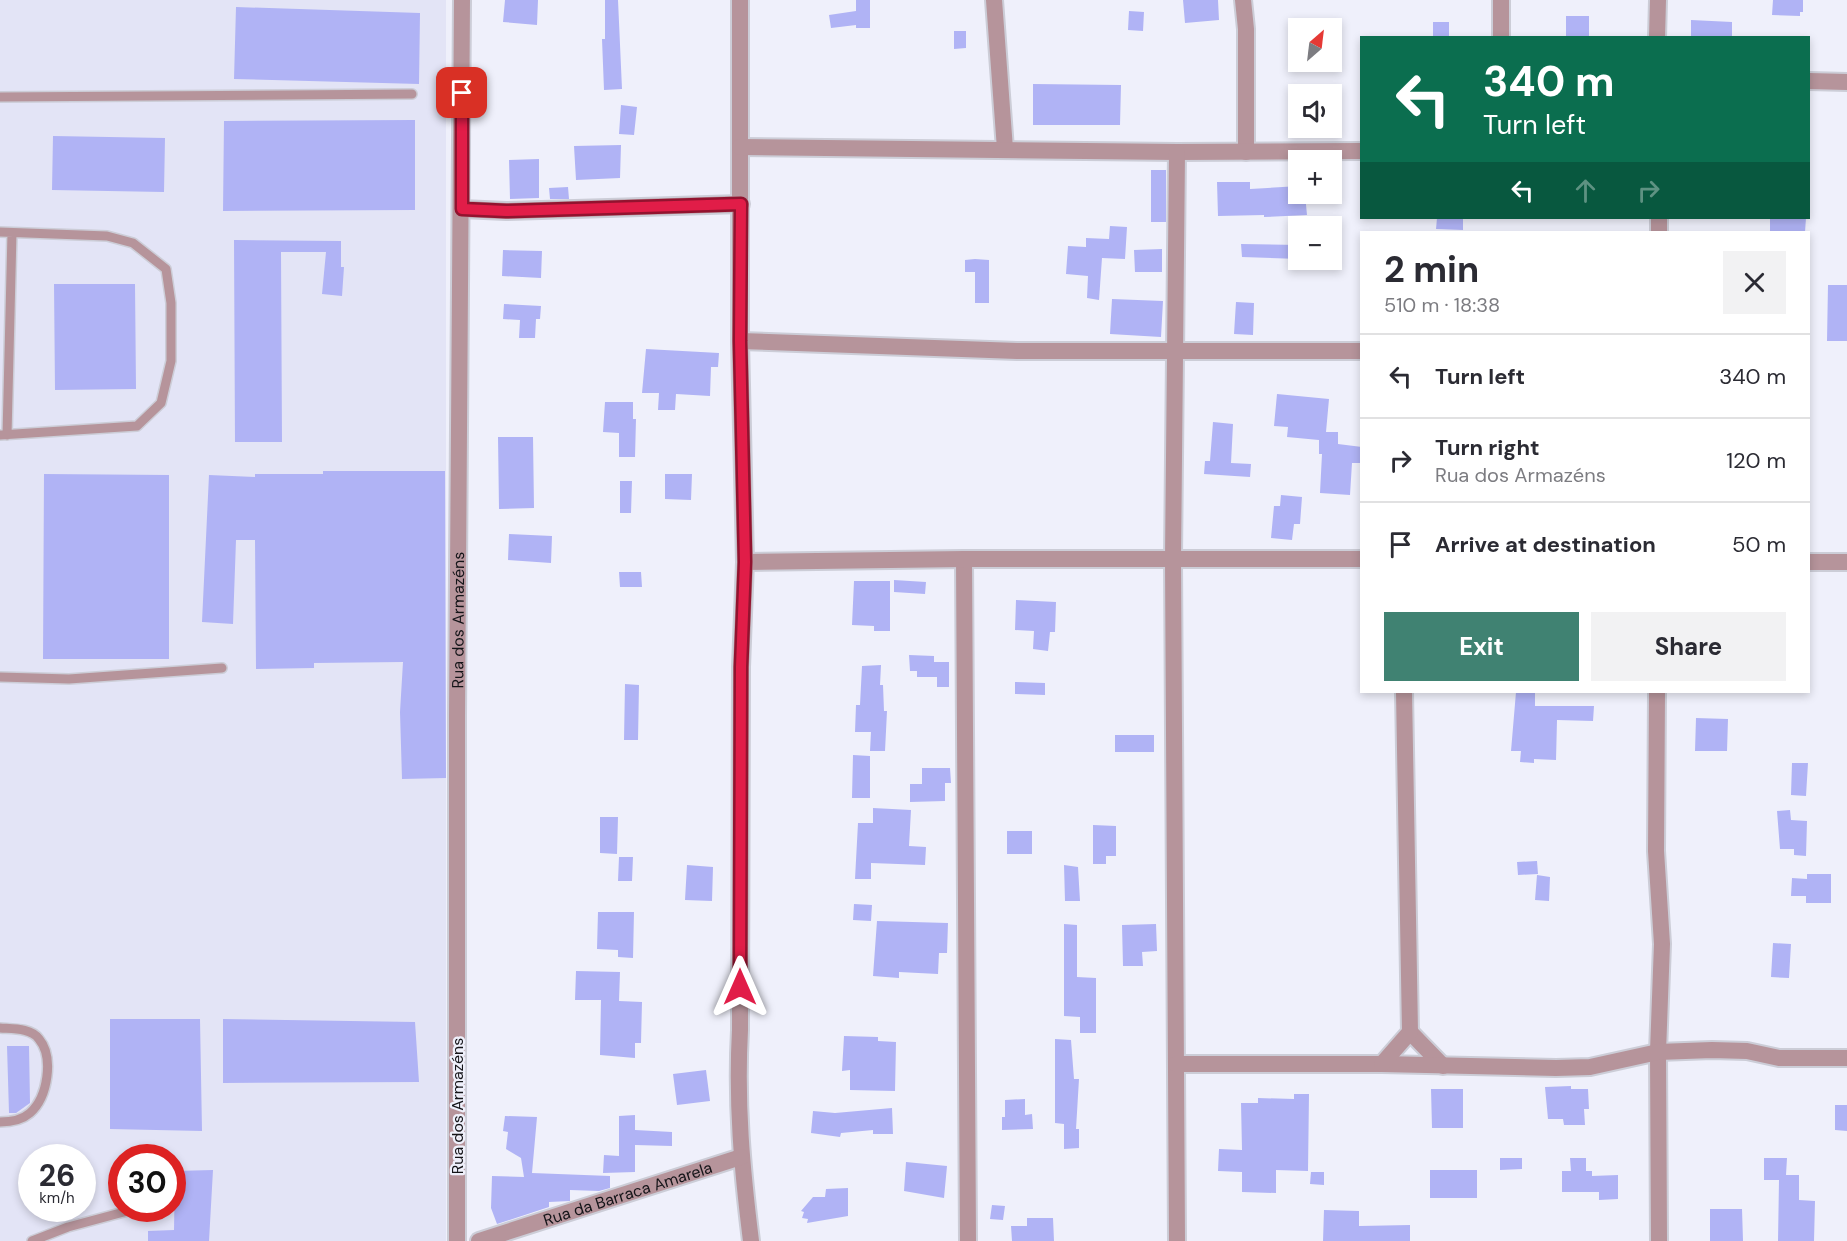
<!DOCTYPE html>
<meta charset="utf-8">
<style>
:root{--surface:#fff;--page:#f2f2f3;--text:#2b2b33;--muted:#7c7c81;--line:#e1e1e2;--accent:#408272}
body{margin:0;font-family:"DM Sans",sans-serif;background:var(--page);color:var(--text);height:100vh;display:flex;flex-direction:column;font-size:22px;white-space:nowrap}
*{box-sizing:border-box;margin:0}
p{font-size:20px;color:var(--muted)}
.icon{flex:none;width:33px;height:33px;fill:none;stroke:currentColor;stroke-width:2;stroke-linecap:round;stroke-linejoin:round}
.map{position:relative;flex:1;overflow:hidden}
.panel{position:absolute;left:1360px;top:231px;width:450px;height:462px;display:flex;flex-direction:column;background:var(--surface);border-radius:0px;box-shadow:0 3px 9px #0003}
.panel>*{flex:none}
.hud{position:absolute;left:1360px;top:36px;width:450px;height:183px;border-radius:0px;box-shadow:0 3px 9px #0003;background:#0b6e4f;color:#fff;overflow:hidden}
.needle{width:39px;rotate:28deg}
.fabs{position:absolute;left:1288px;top:18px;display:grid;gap:12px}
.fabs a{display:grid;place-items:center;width:54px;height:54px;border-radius:0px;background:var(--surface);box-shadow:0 3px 9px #0003;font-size:30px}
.speed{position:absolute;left:18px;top:1144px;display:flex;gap:12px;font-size:30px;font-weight:700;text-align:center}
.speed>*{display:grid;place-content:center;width:78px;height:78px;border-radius:50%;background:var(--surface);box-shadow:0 3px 9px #0003;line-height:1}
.speed small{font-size:15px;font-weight:400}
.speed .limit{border:9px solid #d22;background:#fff;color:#111}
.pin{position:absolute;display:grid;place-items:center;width:51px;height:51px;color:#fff;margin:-26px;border-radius:12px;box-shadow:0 3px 9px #0006}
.me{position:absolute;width:66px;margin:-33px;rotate:0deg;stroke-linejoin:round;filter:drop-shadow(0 0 4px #0008)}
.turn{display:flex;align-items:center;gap:21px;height:126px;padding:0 24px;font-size:27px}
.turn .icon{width:78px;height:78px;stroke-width:2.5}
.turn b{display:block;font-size:42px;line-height:51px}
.lanes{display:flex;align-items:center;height:57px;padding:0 24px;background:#0003;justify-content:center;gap:30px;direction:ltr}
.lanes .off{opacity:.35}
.round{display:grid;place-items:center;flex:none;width:63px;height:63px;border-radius:0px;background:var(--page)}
.headline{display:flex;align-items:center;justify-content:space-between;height:102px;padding:0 24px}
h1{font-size:36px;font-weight:700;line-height:45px}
.cta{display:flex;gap:12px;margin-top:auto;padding:12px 24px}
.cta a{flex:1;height:69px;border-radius:0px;background:var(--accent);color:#fff;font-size:24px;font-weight:700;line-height:69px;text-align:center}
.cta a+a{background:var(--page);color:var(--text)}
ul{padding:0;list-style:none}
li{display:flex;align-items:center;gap:18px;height:84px;padding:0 24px;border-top:2px solid var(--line)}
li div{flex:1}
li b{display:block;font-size:22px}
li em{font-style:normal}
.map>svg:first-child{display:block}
.built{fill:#e3e4f6;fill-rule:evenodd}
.building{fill:#b0b3f5}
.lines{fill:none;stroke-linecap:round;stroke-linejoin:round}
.service-casing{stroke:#cccdd7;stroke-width:12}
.minor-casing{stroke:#cccdd7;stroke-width:20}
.service{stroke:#b6949b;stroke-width:9}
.minor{stroke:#b6949b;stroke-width:16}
.route-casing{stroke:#92132f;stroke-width:15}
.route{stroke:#e11d48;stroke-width:10}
.labels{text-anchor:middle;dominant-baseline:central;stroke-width:4.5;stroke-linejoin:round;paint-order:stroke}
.street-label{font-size:16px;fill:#141418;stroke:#eff0fb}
</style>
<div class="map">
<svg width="1847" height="1241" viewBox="0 0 1847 1241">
<rect width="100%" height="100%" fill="#eff0fb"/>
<path class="built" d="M0,0H446V1241H0ZM32,1158H82V1209H32ZM122,1158H172V1209H122Z"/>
<path class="building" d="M505,0H538L537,25L503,22Z
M605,0H618L622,89L604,90L602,39H605Z
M856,0H870V28H856V25L831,28L829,15L856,11Z
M1183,0H1218L1219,20L1185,23Z
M1773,0H1803V12H1800V16L1772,15Z
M236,7L420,13L419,84L234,79Z
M1129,11L1144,12L1143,31L1128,30Z
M1566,16H1589V38H1566Z
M1691,20L1732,22V38H1691Z
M1433,22H1449V38H1433Z
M954,31H966V48L954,49Z
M1033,84L1121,85L1120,125H1033Z
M621,105L637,107L634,135L619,134Z
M415,120V210L223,211L224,121Z
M53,136L165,138L164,192L52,190Z
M621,145L620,178L576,180L574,146Z
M539,159V198L510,199L509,160Z
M1151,170H1166V222H1151Z
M1217,182H1250V189L1299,186V194H1305L1307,215L1264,217V215L1218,216Z
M568,187L569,199H550L549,188Z
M1437,218H1463V230L1436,229Z
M1770,218H1806L1805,232H1770Z
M1110,226L1127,227L1125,259L1102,258L1099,300L1087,298L1088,276L1066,274L1068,246L1086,247V238L1109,239Z
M234,240L341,241V267H344L342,296L322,294L326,252H281L282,442H235Z
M1241,244L1299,245V259L1242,257Z
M1162,249V272H1135L1134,250Z
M503,250L542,251L541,278L502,276Z
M975,259L989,260V303H975V272H965V260Z
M54,284H135L136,389L55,390Z
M1828,285H1847V341H1827Z
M1112,299L1163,301L1161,337L1110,334Z
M1236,302L1254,303L1253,335L1234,334Z
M504,304L541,306L540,319H536L535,338H519L520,320L503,319Z
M646,349L719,353L718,367H711L710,396L676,394L675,410H658L659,393H642Z
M1277,394L1329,399L1326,432H1338V444L1362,447V463H1352L1350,495L1320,493L1322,454H1319V440L1287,437L1288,427L1274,426Z
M605,402H633V419H636L635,457H619V433L603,432Z
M1213,422L1233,424L1231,463L1251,464L1250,477L1204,474L1205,461H1210Z
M498,437H533L534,508L499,509Z
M323,471H445L446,778L402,779L400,712L403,662L314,663V668L256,669L255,540H236L233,624L202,622L209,475L255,477V474H323Z
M44,474L169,475V659H43Z
M665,474H692L691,500L665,499Z
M620,481H632L631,513H620Z
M1281,495L1302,497L1300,524H1294L1292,540L1271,538L1274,506H1280Z
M509,534L552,536L551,563L508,560Z
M619,572H641L642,587H620Z
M894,580L926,582L925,594L894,592Z
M854,581H890V631H874V626L852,625Z
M1016,600L1056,602L1055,632H1050L1048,651L1033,649L1034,631L1015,630Z
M909,655L934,656V662H949V687H937V677H917V671H910Z
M881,665L880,685H883L884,711H887L885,751H870L871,732H855L856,705H860L862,666Z
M1015,682L1045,683V695L1015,694Z
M625,684L639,685L638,740H624Z
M1516,692H1535V706H1594L1593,721L1557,720L1556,760L1534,759V763L1520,762L1521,751H1511Z
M1696,718L1728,719L1727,751H1695Z
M1115,735H1154V752H1115Z
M853,755L870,756V798H852Z
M1792,763H1808L1806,796L1791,795Z
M922,768H950L951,783H945V801L910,802V784H922Z
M873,808L911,810L909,846L926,847L925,865L871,863V879H855L858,823H873Z
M1790,810L1791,820L1807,821L1806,856L1794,855V849H1780L1777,811Z
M600,817H618L617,854L600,853Z
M1093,825L1116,826V856H1106V864H1093Z
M1007,831H1032V854H1007Z
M619,857H633L632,881H618Z
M1537,861L1538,874L1518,875L1517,862Z
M687,865L713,867L712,901L685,900Z
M1064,865L1078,867L1080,901H1065Z
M1807,874H1831V903H1806V896H1791L1792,878L1807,879Z
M1537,875L1550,877L1549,901L1535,900Z
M854,904L872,905L871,921L853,920Z
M598,912H634L633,958L618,957V950L597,949Z
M877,921L948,923L947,953H939L938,974L899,972V978L873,976Z
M1064,924L1077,925V977L1096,978V1033H1080V1017L1064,1016Z
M1156,924L1157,951L1142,952L1143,966H1123L1122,925Z
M1773,943L1791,944L1789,978L1771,977Z
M576,971L620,972L619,1001L642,1002L641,1043H635V1058L600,1055L601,1000H575Z
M110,1019H200L202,1131L110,1129Z
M223,1019L415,1022L419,1082L223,1083Z
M844,1036L878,1037V1041L896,1042L895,1091L850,1090V1070L842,1071Z
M1055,1039L1071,1040L1074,1079H1079L1076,1129H1079V1148L1064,1149V1124L1055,1123Z
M7,1046H29L30,1103L16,1113H9Z
M706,1070L710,1101L677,1105L673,1074Z
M1571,1086V1089H1588L1589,1109H1584L1585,1125H1564L1563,1119H1548L1545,1087Z
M1431,1089H1463V1128H1432Z
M1294,1094H1309L1308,1171L1276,1170V1193L1242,1192V1172L1218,1171L1219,1149L1242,1150L1241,1103H1258V1098L1294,1099Z
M1025,1099V1115L1032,1114L1033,1129L1002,1130V1117H1005V1100Z
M1835,1105H1847V1131L1835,1130Z
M892,1108L893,1134H873V1130L841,1133L840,1137L811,1133L813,1111L835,1113Z
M635,1115V1130L672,1132V1146L635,1145V1172L603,1173L604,1155L619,1156V1116Z
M505,1116L537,1117L532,1173L610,1176V1188L599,1191L570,1190V1201L549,1202V1207L497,1224L491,1208L492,1176L524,1177L521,1158L506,1149L508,1132L503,1131Z
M1500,1158H1522V1169L1500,1170Z
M1570,1158H1586V1171H1592V1176L1618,1175V1199L1599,1200V1192H1562V1171H1571Z
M1764,1158H1787L1786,1175H1799V1200L1815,1201L1814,1241H1778L1779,1180H1764Z
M906,1162L947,1166L944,1198L904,1191Z
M213,1170L209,1241H148V1231L174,1230L175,1171Z
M1430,1170H1477V1198H1430Z
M1311,1172H1324V1185L1310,1184Z
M848,1188V1216L807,1223L808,1219L802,1218L804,1212L801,1211L813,1197H825L826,1189Z
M992,1205L1005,1206L1003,1220L990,1219Z
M1710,1209H1742L1743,1241H1710Z
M1324,1210L1359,1211V1226L1410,1225V1241H1323Z
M1027,1218H1053L1054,1241H1012L1011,1226H1027Z"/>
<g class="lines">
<g class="service-casing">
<path id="service" d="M0,97L412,94
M0,232L107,236L133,243L166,269L171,303V361L161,403L137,426L0,435
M7,435L12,233
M0,677L69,679L222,668
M0,1028C13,1029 31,1028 39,1039C54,1057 48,1097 30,1113C22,1120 11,1122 0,1122
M32,1241L68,1227L135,1209"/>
</g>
<g class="minor-casing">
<g id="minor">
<path d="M740,0V341L745,562L741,667L740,1030C736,1103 742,1169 751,1241"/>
<path d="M994,0L1005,149"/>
<path d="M1243,0L1246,29V152"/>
<path d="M1501,38V0"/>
<path d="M1657,38L1658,0"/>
<path d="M1809,81L1847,82"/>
<path d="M740,147L1177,152L1362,151"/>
<path d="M1177,152L1173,559L1177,1241"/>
<path d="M462,209L506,211L741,204"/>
<path d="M1659,218V232"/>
<path d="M740,341L1017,351H1362"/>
<path d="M964,559L968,1241"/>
<path d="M745,562L964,559H1362"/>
<path d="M1809,562H1847"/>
<path d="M1657,692L1656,851L1662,944L1658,1052L1659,1241"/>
<path d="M1410,1032L1443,1066"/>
<path d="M1176,1064H1382L1556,1068L1590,1067L1658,1052L1712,1050L1747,1051L1779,1058H1847"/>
<path d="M1382,1064L1410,1032L1404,692"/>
<path id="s1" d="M457,1241V716L462,0"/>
<path id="s2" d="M479,1241L741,1157"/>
</g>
</g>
<use href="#service" class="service"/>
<use href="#minor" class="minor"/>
</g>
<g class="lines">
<g class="route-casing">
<path id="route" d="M462,93V209L506,211L741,204L740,341L745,562L741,667L740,987"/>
</g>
<use href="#route" class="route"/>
</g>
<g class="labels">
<g class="street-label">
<text stroke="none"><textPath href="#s1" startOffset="621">Rua dos Armazéns</textPath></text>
<text transform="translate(457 1106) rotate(-90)">Rua dos Armazéns</text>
<text stroke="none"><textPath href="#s2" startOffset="156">Rua da Barraca Amarela</textPath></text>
</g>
</g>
</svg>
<div class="fabs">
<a><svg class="needle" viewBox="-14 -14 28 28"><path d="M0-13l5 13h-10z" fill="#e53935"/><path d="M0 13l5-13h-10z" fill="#7c7c81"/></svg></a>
<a><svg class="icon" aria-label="sound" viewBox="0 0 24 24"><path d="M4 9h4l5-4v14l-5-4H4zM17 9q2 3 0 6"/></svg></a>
<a>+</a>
<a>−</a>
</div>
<div class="speed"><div>26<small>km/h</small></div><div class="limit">30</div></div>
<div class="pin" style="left:462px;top:93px;background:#d93025"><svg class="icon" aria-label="arrive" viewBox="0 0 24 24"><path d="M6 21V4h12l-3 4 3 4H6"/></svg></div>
<svg class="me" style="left:740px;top:987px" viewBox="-20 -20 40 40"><path d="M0-17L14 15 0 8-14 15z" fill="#e11d48" stroke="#fff" stroke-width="4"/></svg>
<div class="hud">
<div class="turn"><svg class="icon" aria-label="left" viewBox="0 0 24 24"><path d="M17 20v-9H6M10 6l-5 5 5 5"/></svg><div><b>340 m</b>Turn left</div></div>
<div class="lanes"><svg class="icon" aria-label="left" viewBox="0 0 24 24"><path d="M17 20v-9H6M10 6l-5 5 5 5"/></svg><svg class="icon off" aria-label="ahead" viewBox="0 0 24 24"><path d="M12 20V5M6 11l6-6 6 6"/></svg><svg class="icon off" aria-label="right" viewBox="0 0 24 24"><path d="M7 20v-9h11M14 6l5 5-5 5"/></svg></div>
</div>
<section class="panel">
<div class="headline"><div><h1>2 min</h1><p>510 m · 18:38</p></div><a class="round"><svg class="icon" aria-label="close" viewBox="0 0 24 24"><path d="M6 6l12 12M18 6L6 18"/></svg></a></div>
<ul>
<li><svg class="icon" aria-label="left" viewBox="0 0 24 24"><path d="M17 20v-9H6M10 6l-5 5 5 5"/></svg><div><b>Turn left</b></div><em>340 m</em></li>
<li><svg class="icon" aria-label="right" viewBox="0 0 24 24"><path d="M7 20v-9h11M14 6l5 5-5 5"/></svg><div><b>Turn right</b><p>Rua dos Armazéns</p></div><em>120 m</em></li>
<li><svg class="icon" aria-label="arrive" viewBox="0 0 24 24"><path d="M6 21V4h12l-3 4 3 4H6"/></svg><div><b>Arrive at destination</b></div><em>50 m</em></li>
</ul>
<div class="cta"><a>Exit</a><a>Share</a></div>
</section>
</div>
